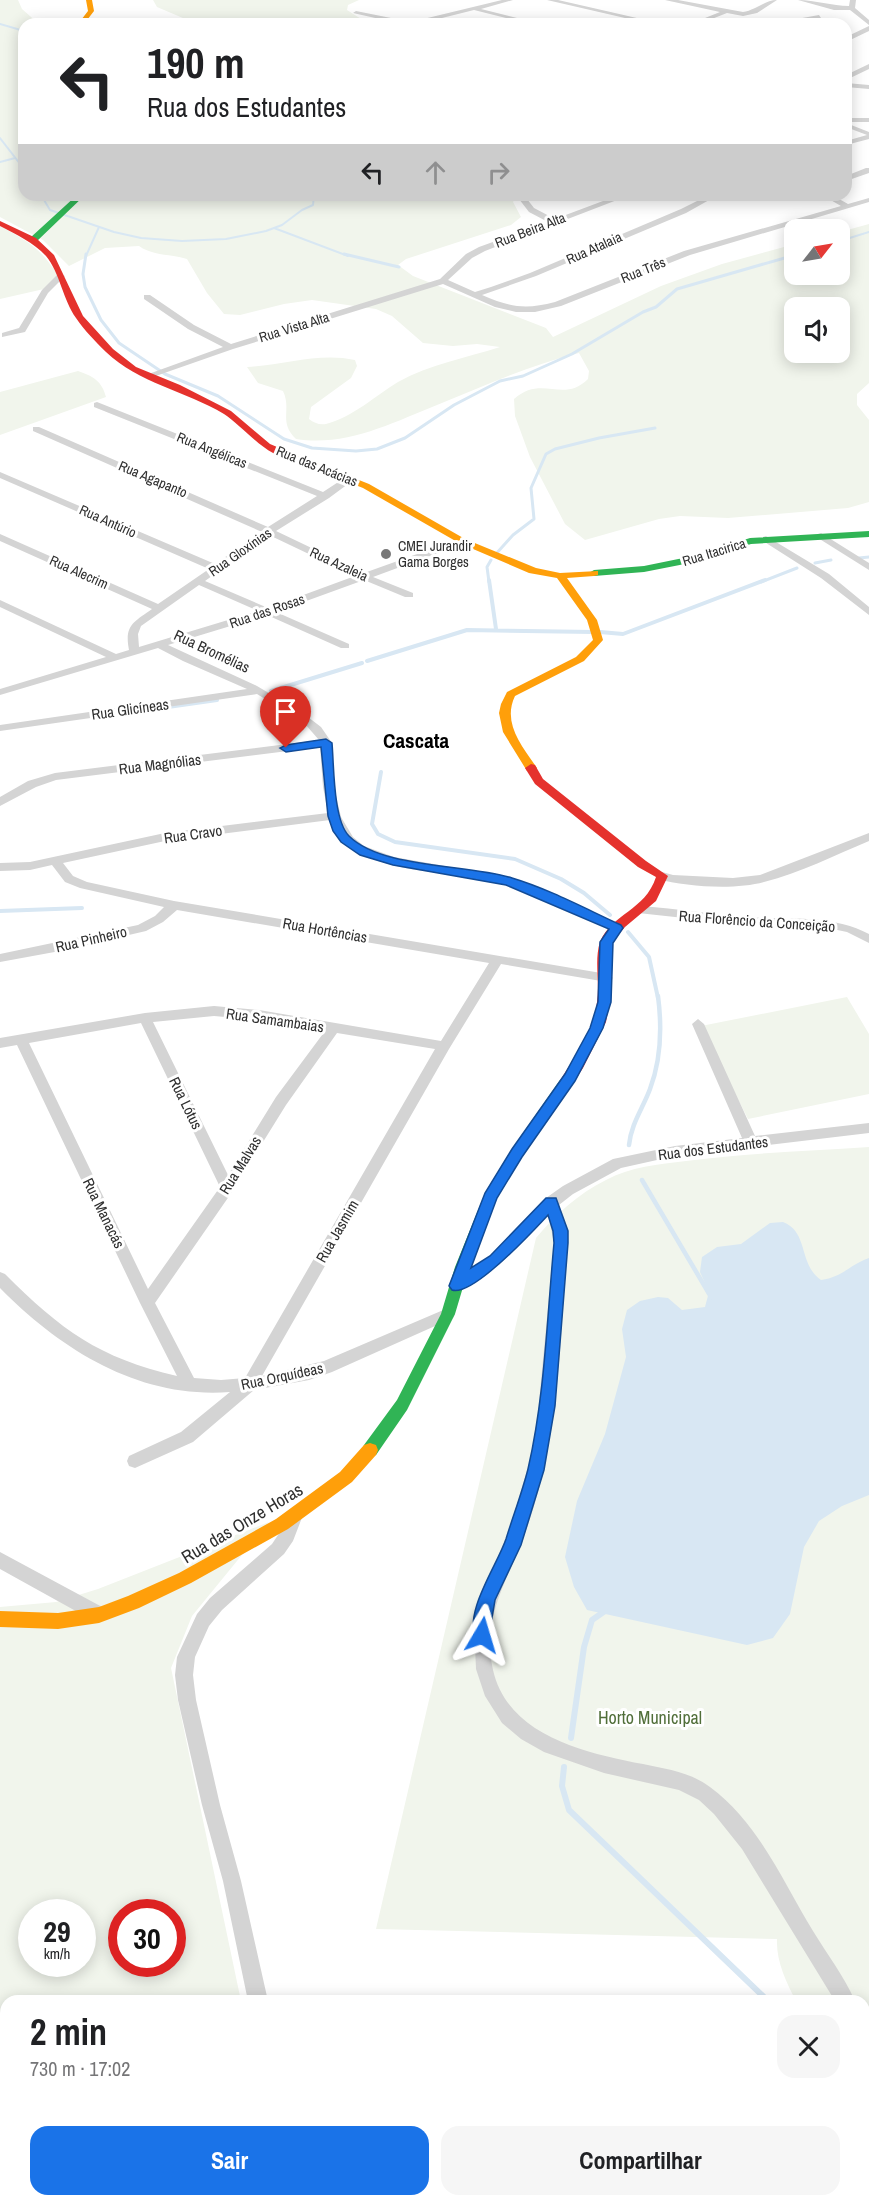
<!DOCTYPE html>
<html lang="pt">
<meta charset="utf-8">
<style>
:root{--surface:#fff;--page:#f6f6f6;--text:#202124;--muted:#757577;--accent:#1a73e8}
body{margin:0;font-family:"Archivo Narrow",sans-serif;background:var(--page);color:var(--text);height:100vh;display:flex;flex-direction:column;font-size:22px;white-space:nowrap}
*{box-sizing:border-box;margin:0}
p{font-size:20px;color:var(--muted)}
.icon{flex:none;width:33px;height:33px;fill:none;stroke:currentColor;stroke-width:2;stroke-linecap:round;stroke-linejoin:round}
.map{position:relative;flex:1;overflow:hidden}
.panel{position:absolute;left:0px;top:1995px;width:870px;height:212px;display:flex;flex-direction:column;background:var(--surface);border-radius:18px 18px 0 0;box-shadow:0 3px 15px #0003}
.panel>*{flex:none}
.guide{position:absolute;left:18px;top:18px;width:834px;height:183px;border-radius:18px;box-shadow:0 3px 15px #0003;background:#fff;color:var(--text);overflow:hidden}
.needle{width:39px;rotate:59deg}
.controls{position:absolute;left:784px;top:219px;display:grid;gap:12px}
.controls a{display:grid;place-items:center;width:66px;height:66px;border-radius:12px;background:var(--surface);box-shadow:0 3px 15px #0003;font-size:30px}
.speed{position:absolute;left:18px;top:1899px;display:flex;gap:12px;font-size:30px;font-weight:700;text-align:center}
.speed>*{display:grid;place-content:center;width:78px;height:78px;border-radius:50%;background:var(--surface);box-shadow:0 3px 15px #0003;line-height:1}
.speed small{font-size:15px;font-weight:400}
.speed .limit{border:9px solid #d22;background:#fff;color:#111}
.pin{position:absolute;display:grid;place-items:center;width:51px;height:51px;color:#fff;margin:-62px -26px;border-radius:50% 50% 50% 0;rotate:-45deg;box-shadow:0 0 6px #0007}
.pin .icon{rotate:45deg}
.me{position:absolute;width:66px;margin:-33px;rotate:7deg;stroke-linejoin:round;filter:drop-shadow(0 0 4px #0008)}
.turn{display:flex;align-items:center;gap:21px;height:126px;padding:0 30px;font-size:27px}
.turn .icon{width:78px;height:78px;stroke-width:2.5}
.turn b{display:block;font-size:42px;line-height:51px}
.lanes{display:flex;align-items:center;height:57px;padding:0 30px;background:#0003;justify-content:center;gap:30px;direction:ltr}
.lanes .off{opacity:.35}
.round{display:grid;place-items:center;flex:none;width:63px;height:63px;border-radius:18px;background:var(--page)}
.headline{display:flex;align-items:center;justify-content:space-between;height:102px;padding:0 30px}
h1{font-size:36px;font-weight:800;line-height:45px}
.action{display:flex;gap:12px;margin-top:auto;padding:12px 30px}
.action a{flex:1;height:69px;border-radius:18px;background:var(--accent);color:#fff;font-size:24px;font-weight:800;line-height:69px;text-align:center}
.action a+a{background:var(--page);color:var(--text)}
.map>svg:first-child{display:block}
.green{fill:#f1f5ec;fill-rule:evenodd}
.water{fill:#d8e7f3}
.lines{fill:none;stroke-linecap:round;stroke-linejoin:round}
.stream-far4{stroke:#d8e7f3;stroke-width:2}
.stream-far3{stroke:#d8e7f3;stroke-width:3}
.stream-far2{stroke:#d8e7f3;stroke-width:4}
.stream-far1{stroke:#d8e7f3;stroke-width:4.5}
.stream{stroke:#d8e7f3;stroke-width:6}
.street{fill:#d4d4d4;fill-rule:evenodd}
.fast{fill:#30b455;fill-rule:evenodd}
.slow{fill:#ff9f0a;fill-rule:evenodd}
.jam{fill:#e5322d;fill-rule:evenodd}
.route{fill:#1a73e8;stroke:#114b97;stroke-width:1.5}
.poi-dot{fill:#787878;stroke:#fff;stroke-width:2}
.labels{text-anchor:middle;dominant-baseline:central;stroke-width:6;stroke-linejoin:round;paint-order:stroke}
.far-street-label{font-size:14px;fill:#2f2f2f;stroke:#fff}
.far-poi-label{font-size:14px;fill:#2f2f2f;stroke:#fff;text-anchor:start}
.street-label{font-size:15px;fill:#2f2f2f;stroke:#fff}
.near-street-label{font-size:18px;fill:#2f2f2f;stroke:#fff}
.near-park-label{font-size:18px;fill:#506e39;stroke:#fff}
.district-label{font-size:21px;font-weight:bold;fill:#000;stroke:#fff}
</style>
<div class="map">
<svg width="869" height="2206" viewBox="0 0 869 2206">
<rect width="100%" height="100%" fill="#fff"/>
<path class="green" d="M0,0H18L22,9L39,24H24V195H517L513,202L521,217L511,225L406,259L398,265L413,276L546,328L553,337L661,286L722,264L795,244V274H840V232L869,224V383L857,394V405L869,420V502L848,508L728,518L680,516L659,519L585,540L565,524L530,457L515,416L514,399C542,374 563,404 588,379L589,371L579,353C530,365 484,386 437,405C392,423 346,447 296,439C278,422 292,410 283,391L258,383L247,367C283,365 320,352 355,360L357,366L351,378L311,407L309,419C314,423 319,425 326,424C353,417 375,396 398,382C430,364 466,358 500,347L477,344L453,346L423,343L392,316L376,309L312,300L284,304L240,315L224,314L207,293L187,259C171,254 153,256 139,246L105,248L69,266L43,240L0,217ZM795,308H840V352H795Z
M153,0H359L348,5L347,10L369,24H197L157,7Z
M0,226C29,242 39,247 58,275L44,289L0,299Z
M78,371C93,376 102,381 106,397L0,435V392Z
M847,997L869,1034V1094L748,1119L701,1026Z
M869,1147V2206H867L864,2196V2001H796C786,1982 776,1961 777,1939L376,1929L536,1238C556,1214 578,1194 606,1180C630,1167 659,1164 686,1161C747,1153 808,1151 869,1147Z
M269,1522L192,1616L171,1668L241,2001H6V2200L274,2201L273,2206H0V1607L56,1602L98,1589ZM32,1912H82V1964H32ZM122,1912H172V1964H122Z"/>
<path class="water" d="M783,1222C809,1232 798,1264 821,1280C843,1277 849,1265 869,1258V1495L842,1506L819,1521L804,1547L790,1614L773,1638L747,1645L587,1610L574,1587L565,1557L577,1501L605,1434L626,1357L622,1329L627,1310L640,1301L658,1297L668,1298L682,1310L705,1307L709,1292L700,1272L702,1257L717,1247L741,1244L770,1223Z"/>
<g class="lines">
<path class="stream-far4" d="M0,24L24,31
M0,138L24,169
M0,162L15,158
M41,195L50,210L114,232L141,238L182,241L226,239L266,231L282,225L302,210L313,205L314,195
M274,228L348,256
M840,241L869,232
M86,256L99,227
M792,256L795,255"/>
<path class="stream-far3" d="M86,254L83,274L85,287L101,320L119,343L165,374L218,396L284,439L312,448L356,451L377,449L405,438L454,405L500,381L523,376L572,354L643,312L656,307L677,289L795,255
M344,254L399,267
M495,555L513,535L534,519L531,488L546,454L555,449L599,438L655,428
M859,558L869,557
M815,563L831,560
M489,582L487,567L491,560
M761,582L797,568"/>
<path class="stream-far2" d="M489,580L496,629
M600,632L623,634L765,580
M367,661L467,630L593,632
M271,691L362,663
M98,717L217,700
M381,772L372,824L378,834L395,842L515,859L561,879L584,893L610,915
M0,911L82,908
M628,932L649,957L658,998"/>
<path class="stream-far1" d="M629,1145C631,1124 643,1108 650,1089C661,1060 662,1027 658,996
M642,1180L711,1297"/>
<path class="stream" d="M571,1738L584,1647L592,1620L605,1611
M564,1767L562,1786L569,1810L768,2001
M844,2200L845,2206"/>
<path class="street" d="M502,0H513L481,9L541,24H530L474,10L418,24H402L353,13L356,11L411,22Z
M547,0H558L663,24H651Z
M665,0H678L743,12C756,10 765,0 777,0L757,13L743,16L727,13L699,24H690L720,12Z
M798,0C815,0 832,6 849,6L850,0H856L855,8L869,20V25L850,10H834Z
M819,15L821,18L785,24H769Z
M869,26V31L846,42V37Z
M869,64V69L846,80V75Z
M846,83L869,85V89L846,87Z
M846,118H869V122H846Z
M846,123L869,132V139L846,145V141L867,135L846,127Z
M866,168H869V173L846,181V176Z
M523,195H531L527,199L534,208L555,219L619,195H630L485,251L472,258L448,280L475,292L491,287L530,273L681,209L709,195H718L686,213L536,276L482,295C510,307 525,310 555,302L684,251L841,206L822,195H832L848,204L869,198V202L690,255L561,306L535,312H516L495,307L443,284L233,349L150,378L143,376L223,347L188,329L144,299V295H150L194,325L231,344L440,279L466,254L479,247L548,222L529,212L519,199Z
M58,274L65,276L48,293L25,332L2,337V333L19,328L42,290Z
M97,402L323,492L346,477H352V481L329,498L276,531L364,573L459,539H465V543L373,577L413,593V597H405L364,580L276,612L349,644V648H341L267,615L168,645L257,686L304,714L321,727L332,743L334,787L341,817L353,837L364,846L394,857L513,878L621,925L623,928L621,931H613C578,916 543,897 508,885C452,866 359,882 330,820L165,841L63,863L73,876L87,882L174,901L607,974L613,978L607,982L501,964L449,1049L262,1376L324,1361L448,1308L453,1310L455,1314L453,1318L332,1372L309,1380L254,1390L193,1442L135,1468L129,1466L127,1461L129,1456L181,1432L230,1392C139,1399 61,1350 0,1288V1272L5,1274C61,1330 99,1358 177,1376L140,1303L17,1045L0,1048V1038L145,1013L214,1006L259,1010L441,1041L489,963L177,910L163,922L146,931L60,951L0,962V954L138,925L155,916L164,907L80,888L65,882L52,865L30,870L0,871V863L30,862L165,833L328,813L323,787L320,747L56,780L36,787L0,806V797L28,781L55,773L319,740L305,724L257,694L0,731V725L247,689L183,661L158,648L0,695V689L106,657L0,607V600L116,654L129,650C124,625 134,622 152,609L0,541V534L158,604L209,569L0,478V472L215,564L262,532L33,431V427H39L268,527L317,496L94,407V403ZM269,535L355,576L268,608L205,581ZM199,585L258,611L139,647L138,634L141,626ZM214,1016L259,1020L325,1031L276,1097L228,1175L153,1022ZM141,1023L220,1187L148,1289L29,1043ZM337,1033L435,1049L245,1378L221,1380L194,1378L155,1303L232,1192L286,1105Z
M821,533L869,563V570L818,538V534Z
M766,536L829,574L869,607V615L821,578L763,541V537Z
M869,833V841C835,855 800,873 764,882C736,890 686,887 658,879L656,876L662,872L673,875L733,878L760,875Z
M642,906C677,909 712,914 747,917C789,920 831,914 869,934V943L847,932L823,927L749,925L638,913L636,910L638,907Z
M698,1019L704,1024L755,1136L869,1123V1133L675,1156L621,1168L573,1194L559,1205L567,1231L568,1243C561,1313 561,1385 547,1453C541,1484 532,1517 520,1546C503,1589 482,1621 493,1670C508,1736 586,1753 643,1764C666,1769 690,1772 710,1787C758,1822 783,1882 813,1931C827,1954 844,1976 855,2001H835L742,1849L714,1814L699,1800L679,1790L604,1773L544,1752L521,1739L502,1723L485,1696L476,1669L474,1623L480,1600L510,1528L531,1457L538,1413L554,1243L548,1214L500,1264L462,1289L457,1291L452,1289L450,1285L452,1281L490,1256L546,1198L563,1186L613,1159L675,1146L742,1138L692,1024Z
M295,1508L301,1510L303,1515L293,1541L284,1554L222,1610L209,1626L195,1657L193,1675L196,1700L220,1805L241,1881L268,2001H248L223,1881L202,1805L178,1700L175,1675L177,1657L197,1614L210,1598L272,1544L280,1532L289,1510Z
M0,1552L104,1608L106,1614L104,1620L98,1622L92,1620L0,1569Z
M864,2065L869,2067V2169L864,2167Z
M291,2200H311L312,2206H292Z"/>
<path class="fast" d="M77,195H85L36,242H30V238Z
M869,531V537L751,544L695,562L644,572L594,576L589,573L594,570L644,566L693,556L750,538Z
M565,1079L570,1080L572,1084L570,1088L522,1157L496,1199L469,1267L455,1314L407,1410L376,1455L370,1457L364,1455L362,1450L364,1445L397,1400L441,1314L455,1267L485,1193L512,1149L560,1080Z"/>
<path class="slow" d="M86,0H92L94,11L84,24H78L88,11Z
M290,455H296L369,484L465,539L536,568L560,573L598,571V575L594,576L567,578L597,620L603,640L584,661L515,696C502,723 522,746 537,768L535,771H527L503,732L499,713L501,704L507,692L576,657L593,640L587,620L557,578L529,573L459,543L363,488L290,459Z
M370,1443L376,1445L378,1450L376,1455L352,1482L288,1529L191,1583L139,1608L99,1623L58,1629L0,1627V1611L58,1613L99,1607L128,1596L179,1573L276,1519L340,1472L364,1445Z"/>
<path class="jam" d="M0,221L36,238L54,255L83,316L113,349L136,367L180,385L231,411L270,444L296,455V459C270,462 244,427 224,414C186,391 138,383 106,352C96,342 84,330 76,318C63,300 60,273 46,256C33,242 17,235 0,226Z
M531,764L535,765L543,779L646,861L668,876L656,901L625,927L613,941L610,1001L606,1022L583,1068L570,1088L565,1089L558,1084C574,1057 593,1034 597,1002C600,983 594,960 600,942C612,913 645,911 656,877L638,867L535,784L525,768Z"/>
</g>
<path class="route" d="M326,739L332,743C334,765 333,820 349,836C382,869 468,864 512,878C549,889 586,909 621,925L623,928L613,943L611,1002L603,1028L575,1081L522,1157L497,1198L471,1268L490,1256L546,1198H556L568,1231V1243L555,1406L544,1470L521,1545L495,1600L488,1641L482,1643L476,1641C463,1612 497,1566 506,1539C513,1516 522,1493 528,1469C545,1395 547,1318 554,1243L553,1231L548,1215C533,1231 473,1297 452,1290L449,1286L485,1193L512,1149L565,1074L590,1028L598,1002L600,942L609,929L506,885L393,865L360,855L341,842L333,831L328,816L321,747L286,752L280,748L286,745Z"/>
<circle class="poi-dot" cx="386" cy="554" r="6"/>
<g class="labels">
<g class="far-street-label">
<text transform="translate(530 230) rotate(-21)">Rua Beira Alta</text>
<text transform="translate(594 248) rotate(-24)">Rua Atalaia</text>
<text transform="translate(643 270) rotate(-22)">Rua Três</text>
<text transform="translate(294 327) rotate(-17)">Rua Vista Alta</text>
<text transform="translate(212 450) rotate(22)">Rua Angélicas</text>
<text transform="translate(317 466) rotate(22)">Rua das Acácias</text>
<text transform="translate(153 479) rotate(23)">Rua Agapanto</text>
<text transform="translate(108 521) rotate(24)">Rua Antúrio</text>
<text transform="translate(240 552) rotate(-35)">Rua Gloxínias</text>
<text transform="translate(714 552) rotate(-17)">Rua Itacirica</text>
<text transform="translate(339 564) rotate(25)">Rua Azaleia</text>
<text transform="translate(79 572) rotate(24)">Rua Alecrim</text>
<text transform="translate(267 611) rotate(-19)">Rua das Rosas</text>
</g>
<g class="far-poi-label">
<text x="398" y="546">CMEI Jurandir<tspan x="398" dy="16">Gama Borges</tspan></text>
</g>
<g class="street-label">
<text transform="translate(212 651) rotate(25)">Rua Bromélias</text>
<text transform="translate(130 709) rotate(-8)">Rua Glicíneas</text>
<text transform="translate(160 764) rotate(-7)">Rua Magnólias</text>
<text transform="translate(193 834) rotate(-8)">Rua Cravo</text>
<text transform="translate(757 921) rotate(4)">Rua Florêncio da Conceição</text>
<text transform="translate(325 930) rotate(10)">Rua Hortências</text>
<text transform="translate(91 939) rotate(-13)">Rua Pinheiro</text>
<text transform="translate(275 1020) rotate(8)">Rua Samambaias</text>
<text transform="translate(186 1103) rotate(64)">Rua Lótus</text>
<text transform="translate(713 1148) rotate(-7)">Rua dos Estudantes</text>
<text transform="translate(240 1165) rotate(-58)">Rua Malvas</text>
<text transform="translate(104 1213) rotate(64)">Rua Manacás</text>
<text transform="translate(337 1231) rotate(-60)">Rua Jasmim</text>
<text transform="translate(282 1376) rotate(-12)">Rua Orquídeas</text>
</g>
<g class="near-street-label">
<text transform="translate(242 1523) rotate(-31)">Rua das Onze Horas</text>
</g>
<g class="near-park-label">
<text x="650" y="1717">Horto Municipal</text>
</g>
<g class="district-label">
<text x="416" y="740">Cascata</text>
</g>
</g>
</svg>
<div class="controls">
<a><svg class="needle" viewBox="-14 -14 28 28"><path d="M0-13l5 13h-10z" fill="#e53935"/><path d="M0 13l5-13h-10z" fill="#757577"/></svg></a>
<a><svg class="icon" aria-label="sound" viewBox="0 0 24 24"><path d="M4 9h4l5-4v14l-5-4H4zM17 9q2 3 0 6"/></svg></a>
</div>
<div class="speed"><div>29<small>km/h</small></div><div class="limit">30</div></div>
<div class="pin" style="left:286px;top:748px;background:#d93025"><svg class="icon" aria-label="arrive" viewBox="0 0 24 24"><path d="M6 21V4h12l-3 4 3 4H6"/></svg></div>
<svg class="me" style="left:482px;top:1635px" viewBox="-20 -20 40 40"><path d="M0-17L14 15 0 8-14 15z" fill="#1a73e8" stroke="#fff" stroke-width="4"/></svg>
<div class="guide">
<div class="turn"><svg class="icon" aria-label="left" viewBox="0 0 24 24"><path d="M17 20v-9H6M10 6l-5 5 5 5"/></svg><div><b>190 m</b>Rua dos Estudantes</div></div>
<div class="lanes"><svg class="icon" aria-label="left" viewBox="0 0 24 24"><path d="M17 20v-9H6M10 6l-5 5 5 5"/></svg><svg class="icon off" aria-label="ahead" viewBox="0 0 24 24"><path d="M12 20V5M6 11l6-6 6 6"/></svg><svg class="icon off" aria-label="right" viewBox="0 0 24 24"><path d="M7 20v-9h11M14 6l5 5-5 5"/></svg></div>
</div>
<section class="panel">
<div class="headline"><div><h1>2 min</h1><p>730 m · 17:02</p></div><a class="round"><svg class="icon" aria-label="close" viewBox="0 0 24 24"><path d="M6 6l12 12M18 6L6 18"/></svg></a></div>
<div class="action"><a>Sair</a><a>Compartilhar</a></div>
</section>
</div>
